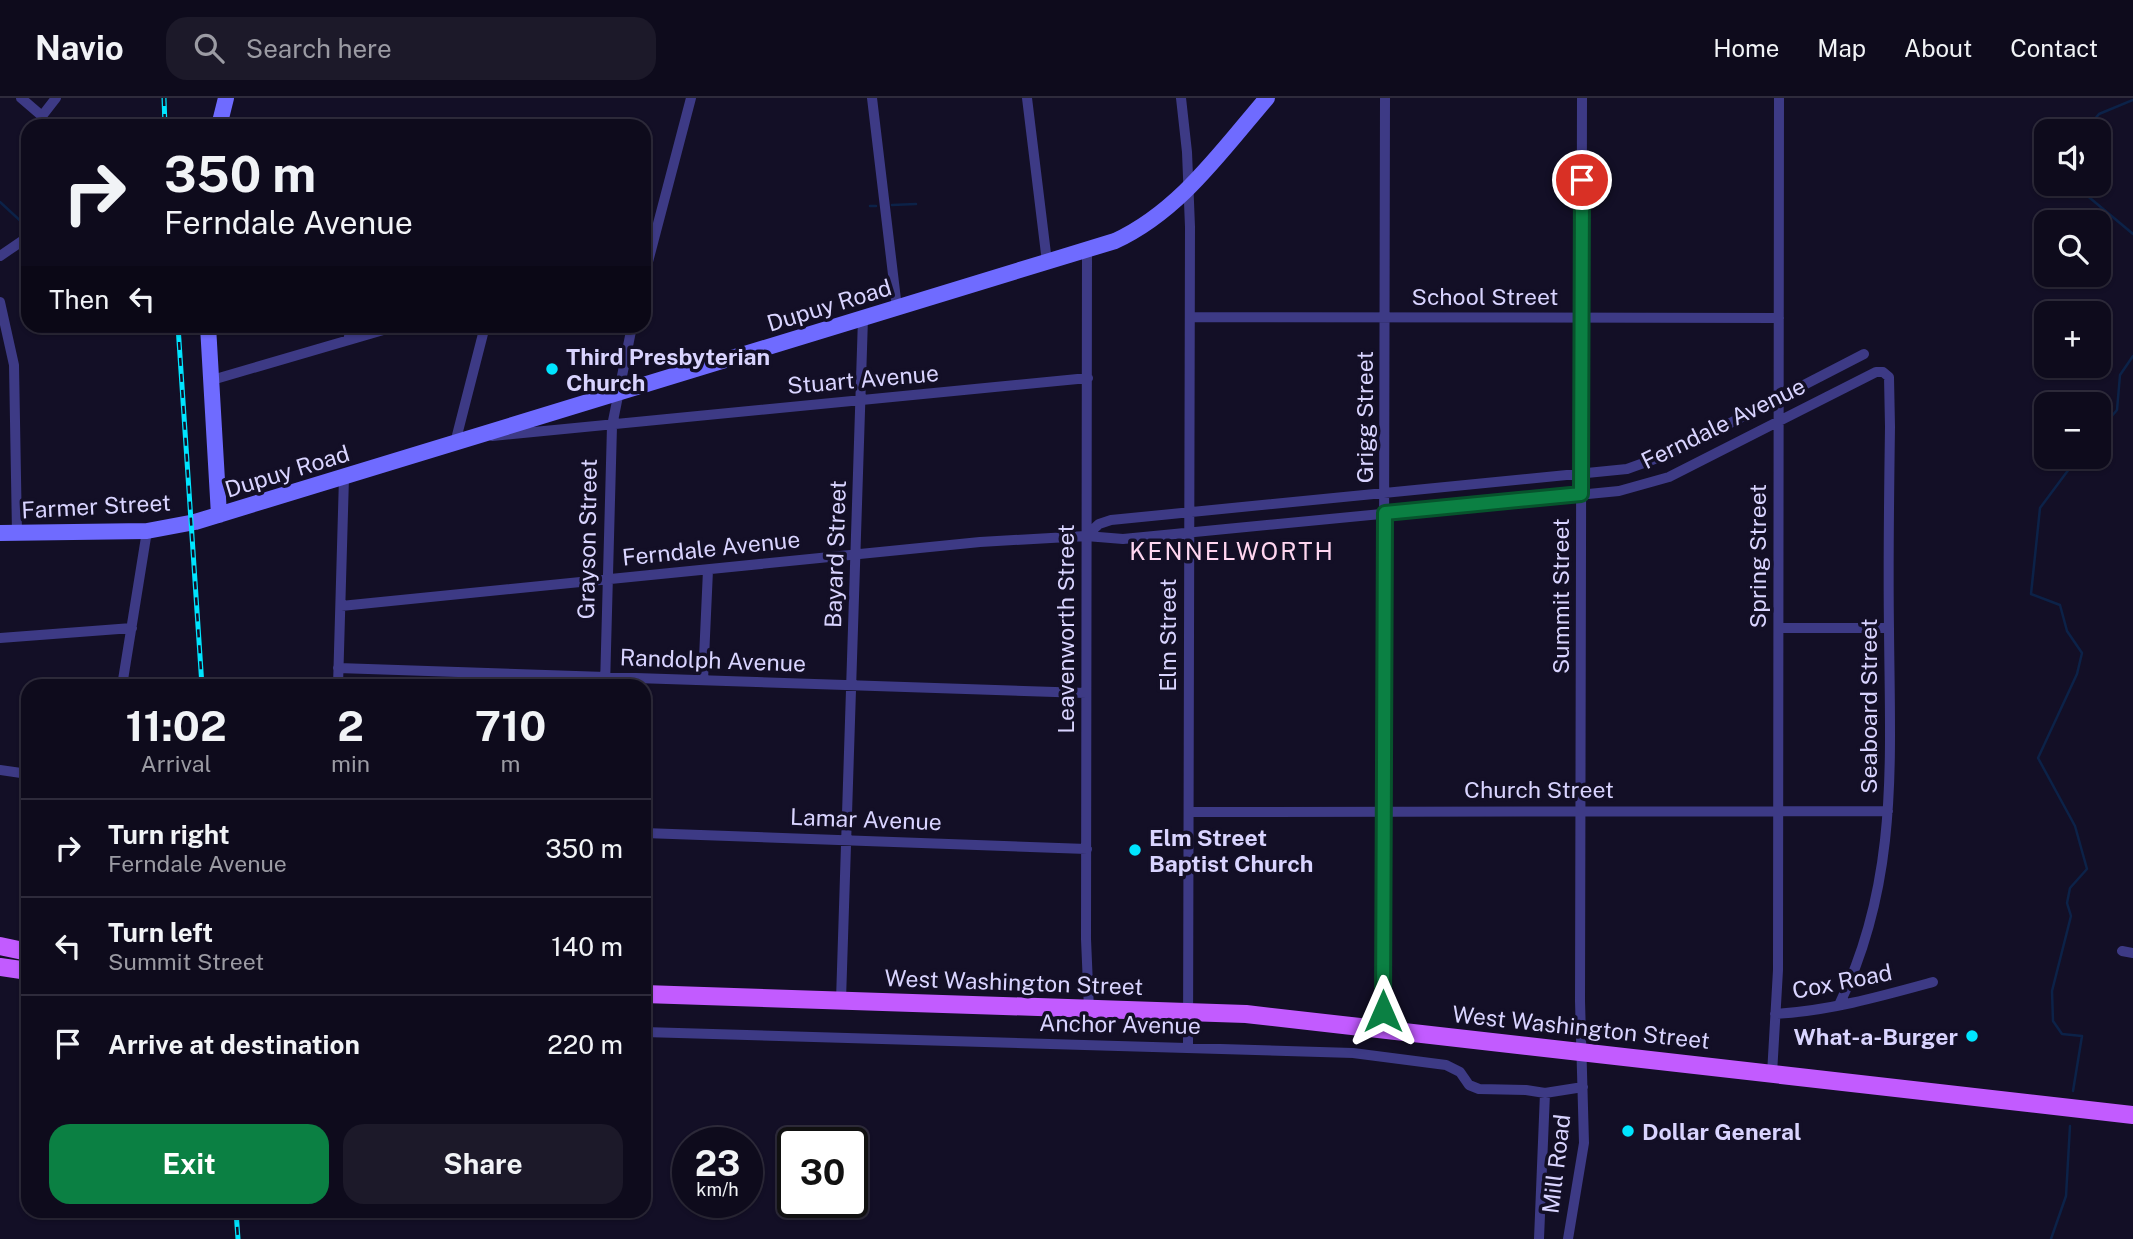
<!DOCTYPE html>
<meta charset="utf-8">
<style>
:root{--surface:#0e0b1c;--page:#1c1929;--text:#f1f3f6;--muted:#9b9ba3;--line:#2e2b3b;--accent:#0b8043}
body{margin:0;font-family:"Public Sans",sans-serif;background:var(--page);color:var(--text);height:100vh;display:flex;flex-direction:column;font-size:26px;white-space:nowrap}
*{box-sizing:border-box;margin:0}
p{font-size:23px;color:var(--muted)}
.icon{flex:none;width:38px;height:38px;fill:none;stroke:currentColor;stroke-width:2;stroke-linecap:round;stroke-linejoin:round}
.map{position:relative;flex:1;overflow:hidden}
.panel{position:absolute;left:21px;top:581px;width:630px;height:539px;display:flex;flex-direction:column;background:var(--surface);border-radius:21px;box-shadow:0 2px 5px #0004,0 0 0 2px var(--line)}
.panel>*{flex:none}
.hud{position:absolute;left:21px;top:21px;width:630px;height:214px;border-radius:21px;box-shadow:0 2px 5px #0004,0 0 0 2px var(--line);background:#0e0b1c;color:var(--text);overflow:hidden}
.buttons{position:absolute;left:2034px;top:21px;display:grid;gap:14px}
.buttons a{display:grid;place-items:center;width:77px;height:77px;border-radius:14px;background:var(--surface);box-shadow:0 2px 5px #0004,0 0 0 2px var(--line);font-size:35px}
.speed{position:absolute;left:672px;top:1029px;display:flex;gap:14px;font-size:35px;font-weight:700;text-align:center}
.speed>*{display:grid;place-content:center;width:91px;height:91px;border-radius:50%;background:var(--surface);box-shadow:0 2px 5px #0004,0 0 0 2px var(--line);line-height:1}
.speed small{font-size:18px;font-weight:400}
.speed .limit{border:4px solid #111;border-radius:10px;background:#fff;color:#111}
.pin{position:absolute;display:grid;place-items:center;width:60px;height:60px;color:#fff;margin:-30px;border:4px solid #fff;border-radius:50%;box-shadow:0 2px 7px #0007}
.me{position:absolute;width:77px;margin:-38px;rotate:0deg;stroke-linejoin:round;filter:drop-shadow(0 0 5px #0008)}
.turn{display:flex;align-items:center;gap:24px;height:147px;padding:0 28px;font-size:32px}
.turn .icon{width:91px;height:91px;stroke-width:2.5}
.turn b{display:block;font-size:49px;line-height:60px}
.then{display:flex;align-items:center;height:66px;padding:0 28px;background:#0003;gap:14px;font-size:26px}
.eta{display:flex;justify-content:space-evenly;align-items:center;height:119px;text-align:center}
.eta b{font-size:42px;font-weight:700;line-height:49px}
.action{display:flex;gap:14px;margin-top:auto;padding:14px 28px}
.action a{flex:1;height:80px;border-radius:21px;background:var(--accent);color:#fff;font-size:28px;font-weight:700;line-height:80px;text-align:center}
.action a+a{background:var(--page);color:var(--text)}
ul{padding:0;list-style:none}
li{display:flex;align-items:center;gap:21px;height:98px;padding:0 28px;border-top:2px solid var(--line)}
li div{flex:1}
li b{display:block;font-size:26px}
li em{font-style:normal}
header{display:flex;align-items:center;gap:42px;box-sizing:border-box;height:98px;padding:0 35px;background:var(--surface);border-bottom:2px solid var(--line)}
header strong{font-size:33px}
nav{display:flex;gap:38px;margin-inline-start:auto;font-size:24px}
.search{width:490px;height:63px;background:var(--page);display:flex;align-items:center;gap:18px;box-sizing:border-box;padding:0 24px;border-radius:21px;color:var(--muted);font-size:26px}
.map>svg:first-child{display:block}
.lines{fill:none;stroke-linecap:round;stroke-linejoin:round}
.stream{stroke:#0c2248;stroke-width:2.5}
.street{stroke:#3d3a85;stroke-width:10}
.secondary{stroke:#6f6bff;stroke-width:16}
.primary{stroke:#c25bff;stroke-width:18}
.rail-casing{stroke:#00e5ff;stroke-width:5}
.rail{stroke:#130f26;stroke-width:2.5;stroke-dasharray:8;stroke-linecap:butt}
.route-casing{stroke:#07532c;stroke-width:18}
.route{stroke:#0b8043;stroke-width:12}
.poi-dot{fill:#00e5ff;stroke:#130f26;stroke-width:2.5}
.labels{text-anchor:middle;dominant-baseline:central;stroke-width:7;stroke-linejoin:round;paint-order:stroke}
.street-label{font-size:23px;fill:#d9d4ff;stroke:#130f26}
.poi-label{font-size:23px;font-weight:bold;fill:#d9d4ff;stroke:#130f26;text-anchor:start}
.neighbourhood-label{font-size:24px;letter-spacing:2px;fill:#ffd6f0;stroke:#130f26}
</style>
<header>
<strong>Navio</strong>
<div class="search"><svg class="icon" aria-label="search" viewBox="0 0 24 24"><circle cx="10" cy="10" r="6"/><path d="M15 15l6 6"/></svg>Search here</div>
<nav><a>Home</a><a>Map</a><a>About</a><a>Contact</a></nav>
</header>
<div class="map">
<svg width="2133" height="1141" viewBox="0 0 2133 1141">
<rect width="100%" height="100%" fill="#130f26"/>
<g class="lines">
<path class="stream" d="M2085,33L2099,16L2133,2
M2083,86L2084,95L2133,136
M0,104L26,128
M892,107L916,106
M870,108H876
M2098,334L2117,312L2120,277L2133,258
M2073,993L2082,938L2062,936L2053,923L2052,893L2071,818L2067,805L2070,790L2087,771L2075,728L2038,660L2077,576L2082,555L2067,533L2060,507L2031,496L2040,410L2078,359
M2051,1141L2066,1098L2070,1028"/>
<path class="street" d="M21,0L42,18
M872,0L897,210
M1027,0L1047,164
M1181,0L1187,54L1190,129L1188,949
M42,18L56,0
M1087,152L1086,841L1089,911
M0,158L28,139
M644,179L691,0
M0,204L14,267L17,435
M1190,219L1779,220
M348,242L352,228
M212,282L397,228
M492,338L1088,280
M455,345L485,228
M1086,438L1099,426L1111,422L1627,371L1674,354L1864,256
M341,508L980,444L1086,438L1123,441L1619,393L1669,379L1876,274H1883L1889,279L1890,329C1889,396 1888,464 1889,531C1890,664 1899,784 1839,907
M1779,530H1889
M0,540L132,530
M338,570L1086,595
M703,582L708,472
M122,588L147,433
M338,588L344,379
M605,588L612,328L632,228
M0,672L28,676
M1189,714L1888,713
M644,735L1087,751
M2122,853L2133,855
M841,902L863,220
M1775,916C1829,913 1882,898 1933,884
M1383,932L1385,0
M644,934L1353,955L1446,967L1460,974L1469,987L1479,991L1526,992L1545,995L1583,989
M1772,976L1778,872L1779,0
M1539,1141L1545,995
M1568,1141L1584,1045L1580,903L1582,0"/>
<path class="secondary" d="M219,28L226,0
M208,228L219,417
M0,435L147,433L195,424L1115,143C1180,113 1222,52 1267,0"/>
<path class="primary" d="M0,848L28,854
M0,869L28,873
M644,896L1246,916L2133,1017"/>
<g class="rail-casing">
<path id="rail" d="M164,0L165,28
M178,228L202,588
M236,1113L238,1141"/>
</g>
<use href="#rail" class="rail"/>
</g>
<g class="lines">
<g class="route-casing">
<path id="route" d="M1383,913L1385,415L1581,396L1582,82"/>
</g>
<use href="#route" class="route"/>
</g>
<g class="poi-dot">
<circle cx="552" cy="271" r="7"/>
<circle cx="1135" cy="752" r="7"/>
<circle cx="1972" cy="938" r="7"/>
<circle cx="1628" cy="1033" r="7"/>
</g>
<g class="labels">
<g class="street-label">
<text x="1485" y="198">School Street</text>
<text transform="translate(829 207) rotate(-17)">Dupuy Road</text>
<text transform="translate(863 281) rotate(-5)">Stuart Avenue</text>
<text transform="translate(1364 319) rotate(-90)">Grigg Street</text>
<text transform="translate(1723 325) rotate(-26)">Ferndale Avenue</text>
<text transform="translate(287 373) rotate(-17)">Dupuy Road</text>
<text transform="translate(96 408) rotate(-3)">Farmer Street</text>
<text transform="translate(587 441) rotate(-89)">Grayson Street</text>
<text transform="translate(711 450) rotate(-6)">Ferndale Avenue</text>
<text transform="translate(835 456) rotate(-88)">Bayard Street</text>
<text transform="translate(1757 458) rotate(-90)">Spring Street</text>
<text transform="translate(1560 498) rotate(-90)">Summit Street</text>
<text transform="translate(1065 531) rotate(-90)">Leavenworth Street</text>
<text transform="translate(1167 537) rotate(-90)">Elm Street</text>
<text transform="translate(713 562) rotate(2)">Randolph Avenue</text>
<text transform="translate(1868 608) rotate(-90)">Seaboard Street</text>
<text x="1539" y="691">Church Street</text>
<text transform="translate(866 721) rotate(2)">Lamar Avenue</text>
<text transform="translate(1842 883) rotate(-11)">Cox Road</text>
<text transform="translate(1014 884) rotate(2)">West Washington Street</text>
<text transform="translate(1120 926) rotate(1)">Anchor Avenue</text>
<text transform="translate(1581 929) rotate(6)">West Washington Street</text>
<text transform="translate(1556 1066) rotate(-83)">Mill Road</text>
</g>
<g class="poi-label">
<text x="566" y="258">Third Presbyterian<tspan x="566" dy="26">Church</tspan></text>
<text x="1149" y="739">Elm Street<tspan x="1149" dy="26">Baptist Church</tspan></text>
<text x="1958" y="938" text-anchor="end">What-a-Burger</text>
<text x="1642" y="1033">Dollar General</text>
</g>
<g class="neighbourhood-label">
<text x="1232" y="453">KENNELWORTH</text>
</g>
</g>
</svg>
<div class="buttons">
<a><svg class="icon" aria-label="sound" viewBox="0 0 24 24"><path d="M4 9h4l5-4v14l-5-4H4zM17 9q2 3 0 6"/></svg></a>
<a><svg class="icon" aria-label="search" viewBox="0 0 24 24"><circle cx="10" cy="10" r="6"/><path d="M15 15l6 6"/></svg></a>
<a>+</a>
<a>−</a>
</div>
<div class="speed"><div>23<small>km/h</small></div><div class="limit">30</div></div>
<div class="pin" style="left:1582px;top:82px;background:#d93025"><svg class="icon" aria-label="arrive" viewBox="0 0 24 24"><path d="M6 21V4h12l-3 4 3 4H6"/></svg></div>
<svg class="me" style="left:1383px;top:913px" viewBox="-20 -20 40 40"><path d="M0-17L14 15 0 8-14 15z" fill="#0b8043" stroke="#fff" stroke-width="4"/></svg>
<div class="hud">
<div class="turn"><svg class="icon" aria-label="right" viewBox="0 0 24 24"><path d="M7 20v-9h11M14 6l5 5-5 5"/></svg><div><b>350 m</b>Ferndale Avenue</div></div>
<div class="then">Then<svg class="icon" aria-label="left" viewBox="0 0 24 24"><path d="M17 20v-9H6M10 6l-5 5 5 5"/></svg></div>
</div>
<section class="panel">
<div class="eta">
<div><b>11:02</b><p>Arrival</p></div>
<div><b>2</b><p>min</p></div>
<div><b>710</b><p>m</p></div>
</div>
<ul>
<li><svg class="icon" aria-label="right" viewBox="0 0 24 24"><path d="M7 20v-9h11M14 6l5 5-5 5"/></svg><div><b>Turn right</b><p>Ferndale Avenue</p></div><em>350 m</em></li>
<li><svg class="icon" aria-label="left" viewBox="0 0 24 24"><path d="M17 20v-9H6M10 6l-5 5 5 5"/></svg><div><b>Turn left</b><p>Summit Street</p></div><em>140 m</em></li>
<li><svg class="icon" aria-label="arrive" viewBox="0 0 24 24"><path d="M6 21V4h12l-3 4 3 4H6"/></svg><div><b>Arrive at destination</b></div><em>220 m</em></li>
</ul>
<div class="action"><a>Exit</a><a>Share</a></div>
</section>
</div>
